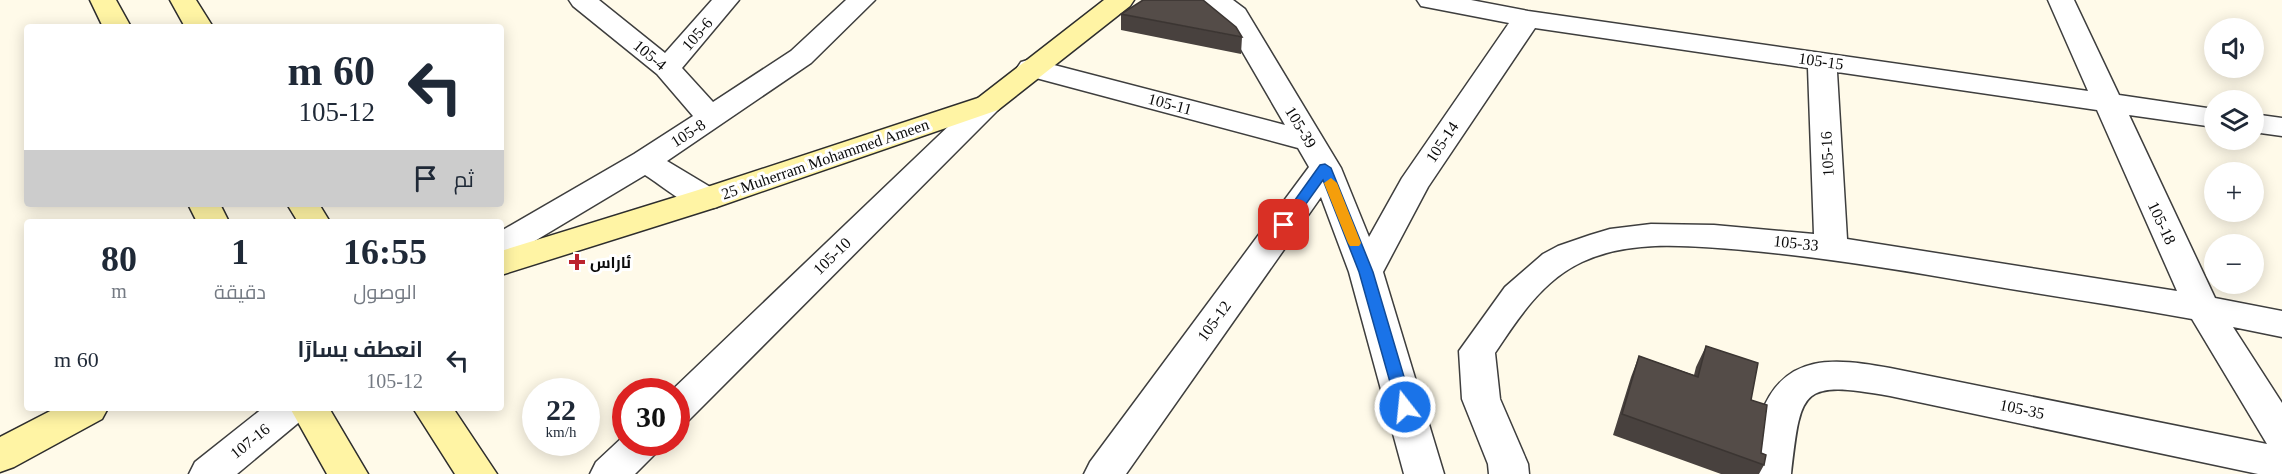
<!DOCTYPE html>
<html lang="ar">
<meta charset="utf-8">
<style>
:root{--surface:#fff;--page:#f2f2f3;--text:#1f2937;--muted:#747a83}
body{margin:0;font-family:"Times New Roman",Cairo,serif;background:var(--page);color:var(--text);direction:rtl;height:100vh;display:flex;flex-direction:column;font-size:22px;white-space:nowrap}
*{box-sizing:border-box;margin:0}
p{font-size:20px;color:var(--muted)}
.icon{flex:none;width:33px;height:33px;fill:none;stroke:currentColor;stroke-width:2;stroke-linecap:round;stroke-linejoin:round}
.map{position:relative;flex:1;overflow:hidden;direction:ltr}
.details{position:absolute;left:24px;top:219px;width:480px;height:192px;display:flex;flex-direction:column;background:var(--surface);border-radius:6px;box-shadow:0 3px 15px #0003;direction:rtl}
.details>*{flex:none}
.guide{position:absolute;left:24px;top:24px;width:480px;height:183px;border-radius:6px;box-shadow:0 3px 15px #0003;direction:rtl;background:#fff;color:var(--text);overflow:hidden}
.controls{position:absolute;left:2204px;top:18px;display:grid;gap:12px}
.controls a{display:grid;place-items:center;width:60px;height:60px;border-radius:50%;background:var(--surface);box-shadow:0 3px 15px #0003;font-size:30px}
.speed{position:absolute;left:522px;top:378px;display:flex;gap:12px;font-size:30px;font-weight:700;text-align:center}
.speed>*{display:grid;place-content:center;width:78px;height:78px;border-radius:50%;background:var(--surface);box-shadow:0 3px 15px #0003;line-height:1}
.speed small{font-size:15px;font-weight:400}
.speed .limit{border:9px solid #d22;background:#fff;color:#111}
.pin{position:absolute;display:grid;place-items:center;width:51px;height:51px;color:#fff;margin:-26px;border-radius:12px;box-shadow:0 3px 9px #0006}
.me{position:absolute;width:66px;margin:-33px;rotate:344deg;stroke-linejoin:round;filter:drop-shadow(0 0 4px #0008)}
.turn{display:flex;align-items:center;gap:21px;height:126px;padding:0 30px;font-size:27px}
.turn .icon{width:78px;height:78px;stroke-width:2.5}
.turn b{display:block;font-size:42px;line-height:51px}
.then{display:flex;align-items:center;height:57px;padding:0 30px;background:#0003;gap:12px;font-size:22px}
.eta{display:flex;justify-content:space-evenly;align-items:center;height:102px;text-align:center}
.eta b{font-size:36px;font-weight:600;line-height:42px}
ul{padding:0;list-style:none}
li{display:flex;align-items:center;gap:18px;height:78px;padding:0 30px}
li div{flex:1}
li b{display:block;font-size:22px}
li em{font-style:normal}
.map>svg:first-child{display:block}
.lines{fill:none;stroke-linecap:round;stroke-linejoin:round}
.street-casing{stroke:#3e3e3e;stroke-width:3}
.secondary-casing{stroke:#2d2d2d;stroke-width:3}
.street{fill:#fff;fill-rule:evenodd}
.secondary{fill:#fff4a4;fill-rule:evenodd}
.wall{fill:#48413e}
.building{fill:#544c48;stroke:#3b3532;stroke-width:1.5}
.route{fill:#1a73e8;stroke:#114b97;stroke-width:1.5}
.slow{fill:#f59e0b}
.poi-dot{fill:#bb232d;stroke:#fff;stroke-width:2}
.labels{text-anchor:middle;dominant-baseline:central;stroke-width:6;stroke-linejoin:round;paint-order:stroke}
.street-label{font-size:16px;fill:#0b0b0b;stroke:#fff}
.poi-label{font-size:16px;font-weight:bold;fill:#0b0b0b;stroke:#fff;text-anchor:start}
</style>
<div class="map">
<svg width="2282" height="474" viewBox="0 0 2282 474">
<rect width="100%" height="100%" fill="#fffae9"/>
<g class="lines">
<g class="street-casing">
<path id="street" d="M569,0H599L665,53L712,0H739L682,68L713,102L791,51L846,0H875L811,63L667,161L717,191L722,199L717,207C692,214 666,188 645,175L513,254L501,258V231L634,154L693,116L657,74L573,6Z
M1203,0H1233L1245,9L1341,168L1369,237L1402,178L1509,23L1421,6L1417,0H1471L1528,11L2088,91L2048,0H2074L2119,95L2214,109V127L2129,115L2215,298L2282,311V337L2233,327L2282,403V474H2258L1890,396C1800,380 1801,389 1791,474H1751C1754,454 1754,433 1761,414C1784,352 1835,358 1890,368L2267,444L2192,319C2122,306 2051,296 1981,284C1902,270 1823,257 1743,250C1691,246 1631,239 1582,262C1543,280 1518,318 1495,353L1500,399L1528,464L1529,474H1489L1488,464L1462,399L1459,351L1505,287L1543,254L1558,246L1590,235L1610,229L1651,224L1714,225L1814,234L1808,68L1535,28L1428,187L1383,272L1444,474H1404L1349,272L1321,197L1126,474H1084L1090,462L1309,167L1298,148L1021,74L1017,68L1021,62L1031,59L1285,125L1224,20ZM1837,72L2097,110L2177,291L1847,239Z
M988,95L998,98L1003,104L998,110L689,420L676,424V392H670L978,98Z
M2253,114L2282,118V136L2253,132Z
M263,408H309L303,419L237,474H189L195,462Z
M626,434V442H661L656,453L635,474H590L596,462Z"/>
</g>
<g class="secondary-casing">
<path id="secondary" d="M90,0H116L131,27H103Z
M170,0H196L213,27H185Z
M1104,0H1134L1130,6L998,110L717,207L501,275V251L695,191L978,98Z
M188,204H220L229,222H197Z
M287,204H319L330,222H298Z
M56,408H108L102,419L14,467L0,472V437Z
M290,408H329L368,474H327Z
M413,408H453L497,474H455Z"/>
</g>
<use href="#street" class="street"/>
<use href="#secondary" class="secondary"/>
</g>
<path class="wall" d="M1121,14L1242,37L1241,54L1121,30Z
M1706,346L1751,400L1761,453L1764,465L1759,474H1721L1613,435L1631,377L1639,356L1694,375L1696,367Z"/>
<path class="building" d="M1143,0H1203L1236,27L1242,37L1121,14Z
M1706,346L1758,363L1751,400L1767,405L1761,453L1766,455L1764,465L1622,414L1639,356L1698,377Z"/>
<path class="route" d="M1325,164L1331,168L1373,272L1413,407L1410,411L1405,413L1399,411L1397,407L1359,272L1323,180L1288,229H1279L1277,225L1320,165Z"/>
<path class="slow" d="M1331,178L1337,183L1361,243L1359,246H1350L1348,243L1324,183Z"/>
<path class="poi-dot" d="M574 253h6v6h6v6h-6v6h-6v-6h-6v-6h6z"/>
<g class="labels">
<g class="street-label">
<text transform="translate(697 34) rotate(-49)">105-6</text>
<text transform="translate(650 55) rotate(40)">105-4</text>
<text transform="translate(1821 61) rotate(8)">105-15</text>
<text transform="translate(1170 104) rotate(15)">105-11</text>
<text transform="translate(1301 127) rotate(59)">105-39</text>
<text transform="translate(688 133) rotate(-33)">105-8</text>
<text transform="translate(1442 142) rotate(-56)">105-14</text>
<text transform="translate(1827 154) rotate(-93)">105-16</text>
<text transform="translate(825 159) rotate(-19)">25 Muherram Mohammed Ameen</text>
<text transform="translate(2162 223) rotate(65)">105-18</text>
<text transform="translate(1796 243) rotate(6)">105-33</text>
<text transform="translate(832 256) rotate(-44)">105-10</text>
<text transform="translate(1214 321) rotate(-54)">105-12</text>
<text transform="translate(2022 409) rotate(12)">105-35</text>
<text transform="translate(250 441) rotate(-39)">107-16</text>
</g>
<g class="poi-label">
<text x="590" y="262">ئاراس</text>
</g>
</g>
</svg>
<div class="controls">
<a><svg class="icon" aria-label="sound" viewBox="0 0 24 24"><path d="M4 9h4l5-4v14l-5-4H4zM17 9q2 3 0 6"/></svg></a>
<a><svg class="icon" aria-label="layers" viewBox="0 0 24 24"><path d="M12 4l9 5-9 5-9-5zM3 14l9 5 9-5"/></svg></a>
<a>+</a>
<a>−</a>
</div>
<div class="speed"><div>22<small>km/h</small></div><div class="limit">30</div></div>
<div class="pin" style="left:1284px;top:225px;background:#d93025"><svg class="icon" aria-label="arrive" viewBox="0 0 24 24"><path d="M6 21V4h12l-3 4 3 4H6"/></svg></div>
<svg class="me" style="left:1405px;top:407px" viewBox="-20 -20 40 40"><circle r="17" fill="#1a73e8" stroke="#fff" stroke-width="3"/><path d="M0-11L8 9 0 5-8 9z" fill="#fff"/></svg>
<div class="guide">
<div class="turn"><svg class="icon" aria-label="left" viewBox="0 0 24 24"><path d="M17 20v-9H6M10 6l-5 5 5 5"/></svg><div><b>60 m</b>105-12</div></div>
<div class="then">ثم<svg class="icon" aria-label="arrive" viewBox="0 0 24 24"><path d="M6 21V4h12l-3 4 3 4H6"/></svg></div>
</div>
<section class="details">
<div class="eta">
<div><b>16:55</b><p>الوصول</p></div>
<div><b>1</b><p>دقيقة</p></div>
<div><b>80</b><p>m</p></div>
</div>
<ul>
<li><svg class="icon" aria-label="left" viewBox="0 0 24 24"><path d="M17 20v-9H6M10 6l-5 5 5 5"/></svg><div><b>انعطف يسارًا</b><p>105-12</p></div><em>60 m</em></li>
</ul>
</section>
</div>
